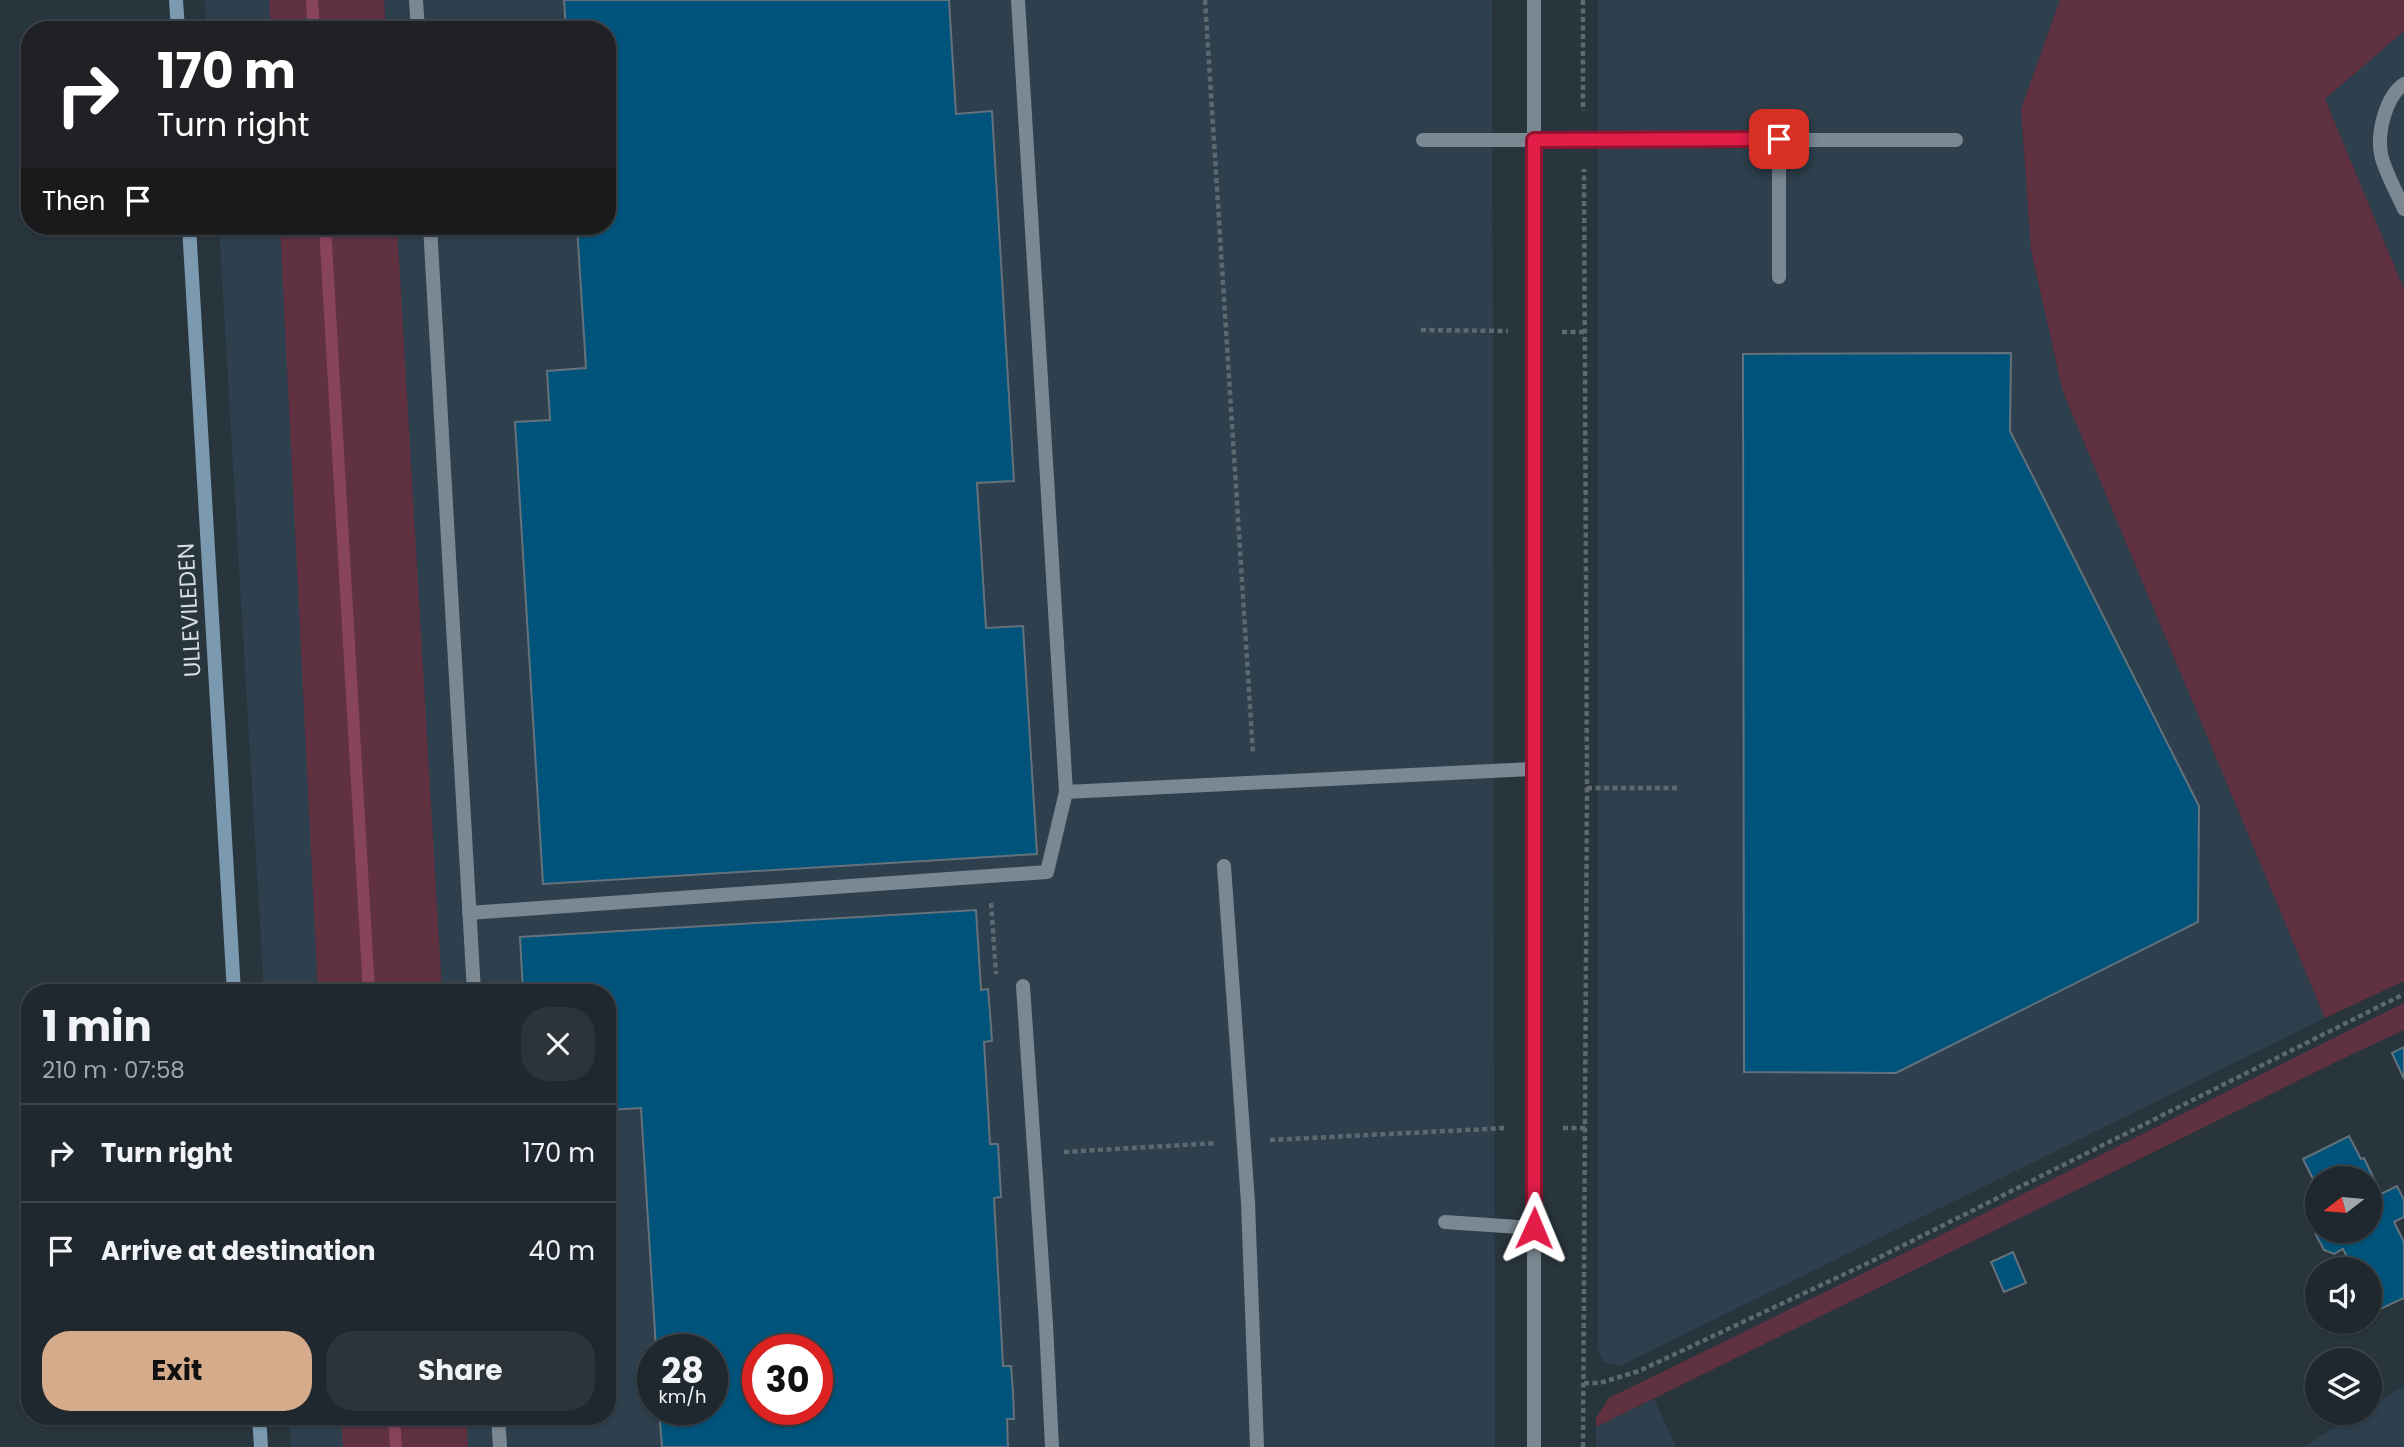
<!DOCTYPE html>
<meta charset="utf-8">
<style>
:root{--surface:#1f282e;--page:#2c343a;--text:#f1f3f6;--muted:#a1a6aa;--line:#3c444a;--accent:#d6ab8b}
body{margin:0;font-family:Poppins,sans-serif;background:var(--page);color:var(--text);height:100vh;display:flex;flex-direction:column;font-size:26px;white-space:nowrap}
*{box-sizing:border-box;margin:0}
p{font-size:23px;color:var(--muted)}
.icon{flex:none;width:38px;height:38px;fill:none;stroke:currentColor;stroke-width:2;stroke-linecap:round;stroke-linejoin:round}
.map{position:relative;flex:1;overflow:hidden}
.panel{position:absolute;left:21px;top:984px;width:595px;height:441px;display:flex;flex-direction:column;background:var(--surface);border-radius:28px;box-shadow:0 2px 5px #0004,0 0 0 2px var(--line)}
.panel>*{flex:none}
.guide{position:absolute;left:21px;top:21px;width:595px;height:214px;border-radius:28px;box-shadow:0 2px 5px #0004,0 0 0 2px var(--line);background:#202124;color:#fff;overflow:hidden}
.needle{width:46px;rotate:254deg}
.controls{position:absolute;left:2305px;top:1166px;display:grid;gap:14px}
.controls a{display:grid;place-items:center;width:77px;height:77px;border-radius:50%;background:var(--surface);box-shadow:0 2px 5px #0004,0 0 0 2px var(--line);font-size:35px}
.speed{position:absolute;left:637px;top:1334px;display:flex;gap:14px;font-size:35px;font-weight:700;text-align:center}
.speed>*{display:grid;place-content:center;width:91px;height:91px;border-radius:50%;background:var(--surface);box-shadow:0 2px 5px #0004,0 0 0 2px var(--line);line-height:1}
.speed small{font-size:18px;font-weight:400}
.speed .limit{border:10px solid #d22;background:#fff;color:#111}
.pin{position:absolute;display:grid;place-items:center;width:60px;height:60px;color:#fff;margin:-30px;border-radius:14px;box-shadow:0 4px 10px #0006}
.me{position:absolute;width:77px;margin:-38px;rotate:1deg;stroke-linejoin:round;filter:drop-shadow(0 0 5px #0008)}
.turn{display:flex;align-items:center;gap:24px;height:147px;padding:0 21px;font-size:32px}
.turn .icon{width:91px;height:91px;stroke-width:2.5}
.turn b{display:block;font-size:49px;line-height:60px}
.then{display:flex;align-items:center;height:66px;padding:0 21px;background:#0003;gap:14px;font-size:26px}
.round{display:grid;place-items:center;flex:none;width:74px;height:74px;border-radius:28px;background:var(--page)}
.summary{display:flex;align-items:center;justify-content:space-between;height:119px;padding:0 21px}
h1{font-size:42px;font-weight:700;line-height:52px}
.action{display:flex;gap:14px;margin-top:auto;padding:14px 21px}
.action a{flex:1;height:80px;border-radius:28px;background:var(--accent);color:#111;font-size:28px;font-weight:700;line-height:80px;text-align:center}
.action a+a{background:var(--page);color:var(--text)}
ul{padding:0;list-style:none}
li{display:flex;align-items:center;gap:21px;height:98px;padding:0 21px;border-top:2px solid var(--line)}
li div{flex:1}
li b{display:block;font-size:26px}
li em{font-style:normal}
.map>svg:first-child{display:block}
.built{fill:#2e404d;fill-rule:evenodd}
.green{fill:#5f3141}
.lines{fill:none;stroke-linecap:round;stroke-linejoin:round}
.stream{stroke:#87445b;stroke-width:12}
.building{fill:#00537b;stroke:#65727b;stroke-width:2;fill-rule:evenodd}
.path{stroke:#5d686f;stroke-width:4.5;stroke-dasharray:5 3.5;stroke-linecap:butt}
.lane{stroke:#7b8892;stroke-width:14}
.street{stroke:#7b8892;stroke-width:14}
.secondary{stroke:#7b9ab0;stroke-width:14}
.route-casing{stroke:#92132f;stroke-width:18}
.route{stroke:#e11d48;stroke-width:12}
.labels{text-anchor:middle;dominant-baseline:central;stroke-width:7;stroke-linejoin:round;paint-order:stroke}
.street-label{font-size:23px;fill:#d7dee4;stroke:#29353d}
</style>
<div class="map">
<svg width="2404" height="1447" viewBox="0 0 2404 1447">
<rect width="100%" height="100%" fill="#29353d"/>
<path class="built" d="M205,0H1492L1495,1447H291L289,1416H607V992H264L219,226H607V30H207ZM653,1349H712V1409H653ZM758,1349H817V1409H758Z
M1598,0H2060L2021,109L2031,250L2063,392L2325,1018L1620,1366L1604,1362L1598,1348Z
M2404,31V289L2325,99Z
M2404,1386V1447H2303L2361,1412H2370V1407Z
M1654,1399L1676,1447H1596V1427Z"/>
<path class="green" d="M269,0H384L386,30H271Z
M2060,0H2404V31L2325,99L2404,289V981L2325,1018L2063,392L2031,250L2021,109Z
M280,226H397L442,992H318Z
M2404,1003V1030L2344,1058L1596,1427V1418L1609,1398L1923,1244Z
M341,1416H466L468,1447H343Z"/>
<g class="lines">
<path class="stream" d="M312,0L314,30
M325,226L369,992
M394,1416L396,1447"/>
</g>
<path class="building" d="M564,0H949L956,114L992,111L1014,481L977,483L986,628L1023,626L1037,854L543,884L515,422L550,420L547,371L586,368L577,226H607V30H566Z
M2011,353L2010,431L2199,806L2198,922L1896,1073L1744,1072L1743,354Z
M976,910L981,990L988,989L990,1013L992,1041L984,1042L990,1144H998L1001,1197L994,1198L1003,1366H1011L1013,1392L1014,1419H1007L1008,1447H662L659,1409H712V1349H656L641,1108L607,1110V992H523L520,937ZM758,1349H817V1409H758Z
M2404,1047V1079L2392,1053Z
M2349,1136L2361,1159L2364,1158L2381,1194L2397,1186L2404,1200V1217L2394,1222L2404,1242V1298L2376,1311L2370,1297V1269H2353L2343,1249L2334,1254L2324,1250L2315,1233L2317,1229V1230H2370V1178H2317V1195L2311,1184L2315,1183L2303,1159Z
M2013,1252L2026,1283L2004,1292L1991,1262Z"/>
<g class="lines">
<path class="path" d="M1205,0L1253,754
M1583,0V111
M1421,330L1508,331
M1562,332H1586
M1587,788H1677
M991,903L996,974
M1563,1128H1585
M1270,1140L1506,1128
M1064,1152L1216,1143
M1584,1383H1600L1639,1371L1868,1263L2404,994
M1583,1447L1587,788L1584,169"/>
<path class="lane" d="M416,0L418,30
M2404,84C2386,96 2377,132 2381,154C2384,170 2397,193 2404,209
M1423,140H1956
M430,226L474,992
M1779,277V139
M1066,792L1533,769
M1224,866L1248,1202L1257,1447
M469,913L1047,872L1066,792L1018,0
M1023,986L1046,1324L1052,1447
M1445,1222L1534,1228
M498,1416L500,1447"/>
<path class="street" d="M1534,0V1447"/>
<path class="secondary" d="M176,0L178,30
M189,226L234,992
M259,1416L261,1447"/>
</g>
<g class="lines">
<g class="route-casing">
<path id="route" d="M1534,1228V140L1779,139"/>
</g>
<use href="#route" class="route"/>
</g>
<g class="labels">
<g class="street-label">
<text transform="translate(189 610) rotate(-93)">ULLEVILEDEN</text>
</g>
</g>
</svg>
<div class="controls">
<a><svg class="needle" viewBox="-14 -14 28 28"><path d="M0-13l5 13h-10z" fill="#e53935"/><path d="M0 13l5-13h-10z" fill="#a1a6aa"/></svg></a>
<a><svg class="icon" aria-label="sound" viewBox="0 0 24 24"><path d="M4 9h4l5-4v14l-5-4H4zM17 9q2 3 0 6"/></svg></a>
<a><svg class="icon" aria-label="layers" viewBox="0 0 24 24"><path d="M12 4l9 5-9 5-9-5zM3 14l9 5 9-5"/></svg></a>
</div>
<div class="speed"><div>28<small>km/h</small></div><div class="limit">30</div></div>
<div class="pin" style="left:1779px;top:139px;background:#d93025"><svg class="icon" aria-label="arrive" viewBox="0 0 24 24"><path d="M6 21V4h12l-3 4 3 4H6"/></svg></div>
<svg class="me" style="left:1534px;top:1228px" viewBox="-20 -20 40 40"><path d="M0-17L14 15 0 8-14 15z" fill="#e11d48" stroke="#fff" stroke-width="4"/></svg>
<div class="guide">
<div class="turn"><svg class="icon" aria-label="right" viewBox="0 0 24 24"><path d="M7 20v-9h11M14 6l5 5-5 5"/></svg><div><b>170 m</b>Turn right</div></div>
<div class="then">Then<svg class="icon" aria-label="arrive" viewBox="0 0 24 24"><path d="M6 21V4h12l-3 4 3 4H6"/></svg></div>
</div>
<section class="panel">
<div class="summary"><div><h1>1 min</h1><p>210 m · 07:58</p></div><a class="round"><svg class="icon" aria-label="close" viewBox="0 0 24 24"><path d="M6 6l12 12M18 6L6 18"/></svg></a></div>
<ul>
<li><svg class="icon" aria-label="right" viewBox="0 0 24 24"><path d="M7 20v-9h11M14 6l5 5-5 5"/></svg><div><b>Turn right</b></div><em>170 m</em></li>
<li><svg class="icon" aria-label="arrive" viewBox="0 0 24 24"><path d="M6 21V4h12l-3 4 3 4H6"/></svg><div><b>Arrive at destination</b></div><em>40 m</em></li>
</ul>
<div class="action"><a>Exit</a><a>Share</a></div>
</section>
</div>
